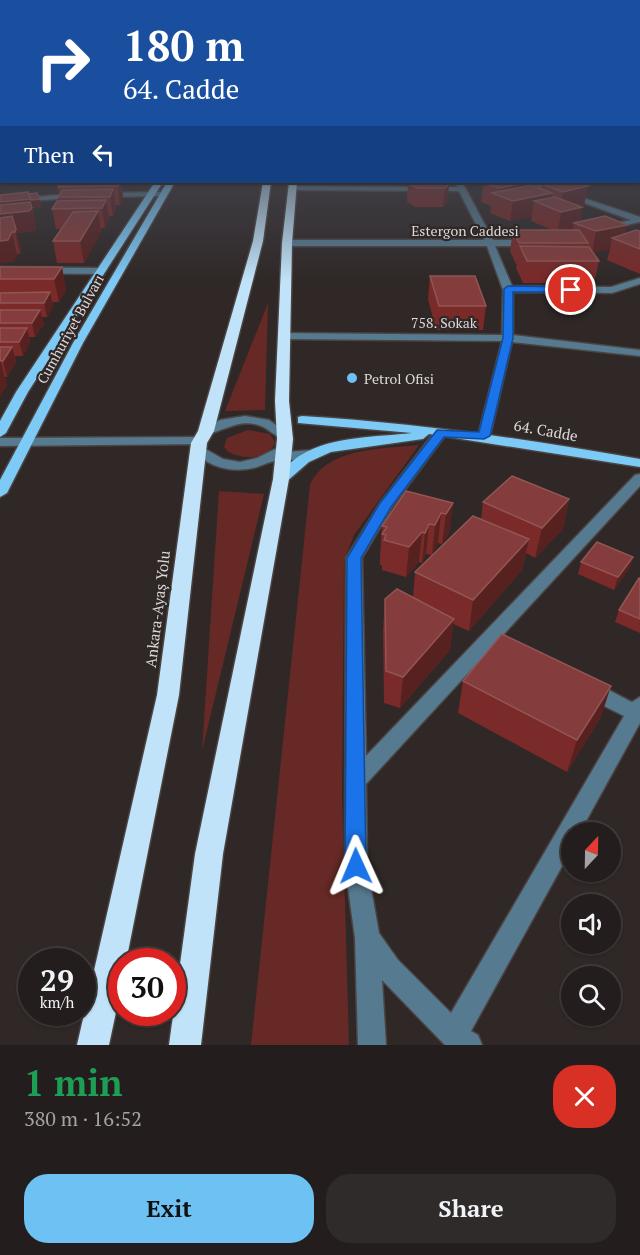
<!DOCTYPE html>
<meta charset="utf-8">
<style>
:root{--surface:#231e1d;--page:#2f2b2a;--text:#f1f3f6;--muted:#a3a2a4;--line:#403c3b;--accent:#6ec2f3}
body{margin:0;font-family:"PT Serif",serif;background:var(--page);color:var(--text);height:100vh;display:flex;flex-direction:column;font-size:22px;white-space:nowrap}
*{box-sizing:border-box;margin:0}
p{font-size:20px;color:var(--muted)}
.icon{flex:none;width:33px;height:33px;fill:none;stroke:currentColor;stroke-width:2;stroke-linecap:round;stroke-linejoin:round}
.map{position:relative;height:1045px;overflow:hidden}
.details{display:flex;flex-direction:column;background:var(--surface);flex:1}
.details>*{flex:none}
.hud{position:absolute;left:0px;top:0px;width:640px;height:183px;box-shadow:0 2px 4px #0004,0 0 0 2px var(--line);background:#1a4fa0;color:#fff;overflow:hidden}
.needle{width:39px;rotate:22deg}
.tools{position:absolute;left:561px;top:822px;display:grid;gap:12px}
.tools a{display:grid;place-items:center;width:60px;height:60px;border-radius:50%;background:var(--surface);box-shadow:0 2px 4px #0004,0 0 0 2px var(--line);font-size:30px}
.speed{position:absolute;left:18px;top:948px;display:flex;gap:12px;font-size:30px;font-weight:700;text-align:center}
.speed>*{display:grid;place-content:center;width:78px;height:78px;border-radius:50%;background:var(--surface);box-shadow:0 2px 4px #0004,0 0 0 2px var(--line);line-height:1}
.speed small{font-size:15px;font-weight:400}
.speed .limit{border:9px solid #d22;background:#fff;color:#111}
.pin{position:absolute;display:grid;place-items:center;width:51px;height:51px;color:#fff;margin:-26px;border:3px solid #fff;border-radius:50%;box-shadow:0 2px 6px #0007}
.me{position:absolute;width:66px;margin:-33px;rotate:359deg;stroke-linejoin:round;filter:drop-shadow(0 0 4px #0008)}
.turn{display:flex;align-items:center;gap:21px;height:126px;padding:0 24px;font-size:27px}
.turn .icon{width:78px;height:78px;stroke-width:2.5}
.turn b{display:block;font-size:42px;line-height:51px}
.then{display:flex;align-items:center;height:57px;padding:0 24px;background:#0003;gap:12px;font-size:22px}
.round{display:grid;place-items:center;flex:none;width:63px;height:63px;border-radius:24px;background:var(--page)}
.head{display:flex;align-items:center;justify-content:space-between;height:102px;padding:0 24px}
h1{font-size:36px;font-weight:800;line-height:45px;color:#1e9e55}
.primary-button{display:flex;gap:12px;margin-top:auto;padding:12px 24px}
.primary-button a{flex:1;height:69px;border-radius:24px;background:var(--accent);color:#111;font-size:24px;font-weight:800;line-height:69px;text-align:center}
.primary-button a+a{background:var(--page);color:var(--text)}
.map>svg:first-child{display:block}
.green{fill:#672925}
.lines{fill:none;stroke-linecap:round;stroke-linejoin:round}
.minor-casing{stroke:#4b4443;stroke-width:3}
.major-casing{stroke:#4b4443;stroke-width:3}
.highway-casing{stroke:#4b4443;stroke-width:3}
.minor{fill:#567a90;fill-rule:evenodd}
.major{fill:#7dcaf7;fill-rule:evenodd}
.highway{fill:#c0e3f9;fill-rule:evenodd}
.wall{fill:#792a29}
.shaded-wall{fill:#572120}
.building{fill:#843d3c;stroke:#925554;stroke-width:1.5}
.route{fill:#1a73e8;stroke:#114b97;stroke-width:1.5}
.poi-dot{fill:#6ec2f3;stroke:#2f2827;stroke-width:2}
.labels{text-anchor:middle;dominant-baseline:central;stroke-width:4.5;stroke-linejoin:round;paint-order:stroke}
.far-street-label{font-size:14px;fill:#ded9d8;stroke:#2f2827}
.far-poi-label{font-size:14px;fill:#ded9d8;stroke:#2f2827;text-anchor:start}
.street-label{font-size:15px;fill:#ded9d8;stroke:#2f2827}
</style>
<div class="map">
<svg width="640" height="1045" viewBox="0 0 640 1045">
<rect width="100%" height="100%" fill="#2f2827"/>
<path class="green" d="M268,303L265,410L225,411Z
M248,430L270,434L275,442C270,461 241,460 227,451L224,447L227,438Z
M419,445L354,535L344,561L342,797L349,1045H251L310,485C327,447 382,449 419,445Z
M219,491L264,494L202,751Z"/>
<g class="lines">
<g class="minor-casing">
<path id="minor" d="M0,139H2V143H0Z
M0,150H2V154H0Z
M639,168H640V172H639Z
M0,169H2V173H0Z
M455,182H462L493,240H530L534,243L530,246H495L512,286L611,287L640,278V284L612,293L513,292V335L640,350V356L512,342L490,436L484,440L478,436L502,341L284,339L279,336L284,333L502,335L503,290L487,246H287L283,243L287,240H484L459,191L293,190L289,188L293,186L457,187Z
M527,182H536L640,217V222L604,230V226L631,220Z
M165,192L162,196L102,197L98,195L102,193Z
M81,193L78,197L0,204V200Z
M0,267L101,268L106,271L101,274L0,273Z
M245,416L269,420L288,434L282,438C274,436 269,429 261,426C241,418 225,430 206,435L200,431L220,420Z
M441,429L447,433L392,507L362,558L366,756L635,475L640,474V486L366,784L367,866L379,933L398,960L451,1013L624,716L582,695L580,690L582,685C597,680 618,696 632,702L640,697V723L580,832H572V848L471,1031L478,1035L482,1045H445L382,980L386,1045H358L355,938L345,866L346,558L380,503L436,430Z
M200,437L207,441L205,444L0,446V438Z
M200,446L223,459L240,462L257,458L281,446L286,447V452L313,450L320,454C310,463 288,458 275,461C267,462 260,467 253,468C232,473 207,467 193,450Z"/>
</g>
<g class="major-casing">
<path id="major" d="M155,182H163L28,392L6,433L0,437V421L16,392Z
M167,182H175L83,343L7,493L0,497V480L73,343Z
M302,416C416,423 528,439 640,459V467L429,434L423,439L331,452L309,462L286,482H276L274,479L276,476C284,469 292,460 301,455C332,436 377,437 412,433L298,423V417Z"/>
</g>
<g class="highway-casing">
<path id="highway" d="M263,182H271L263,241L214,431L207,443L179,695L126,962H122V984L109,1045H77L157,695L191,443L198,431L253,241Z
M289,182H297L292,243L289,401L293,439L289,479L223,854L201,1045H169L195,854L273,479L277,439L275,401L282,243Z"/>
</g>
<use href="#minor" class="minor"/>
<use href="#major" class="major"/>
<use href="#highway" class="highway"/>
</g>
<path class="wall" d="M639,135H640V162H639Z
M121,182L123,198L120,205H116V209L113,216H109V220L105,228H101V232L84,263H57L53,241L61,229H56L52,209L58,201V197L59,195L58,187Z
M341,182H373V183H341Z
M408,182H448L449,184L447,203L443,207H415L407,202Z
M483,182L524,183L523,187L541,189L542,184L550,183V182H599L598,185L588,187L584,205L580,206L582,207L580,222L627,225L625,234L640,231V274L607,260L610,249L593,252L599,261L594,283H523L516,268L517,264H516L510,251L513,230H552L531,221L532,216L510,221L490,213L491,206L481,202Z
M29,194L40,199L42,207L33,208L36,229L34,231L17,233L21,250L20,254H17L14,261L0,263V195Z
M0,267H62L66,290L59,302H52L53,306L47,317H42L44,324L35,337H29L30,342L23,356H15L16,362L7,377H5L7,385L0,396Z
M430,276L486,306L483,330H436L428,299Z
M569,499L563,529L535,558L526,553L522,570L469,631L453,624L450,650L400,708L384,703L383,630L385,599L413,597L415,572L481,519L483,502Z
M453,503L449,533L442,544L438,543L432,555L426,554L422,563L419,562L406,577L382,570V565H380V556L382,526Z
M633,557L629,569L614,590L578,574L581,562Z
M640,578V633L615,622L619,610Z
M463,681L601,717L567,772L458,713Z"/>
<path class="shaded-wall" d="M119,182H121L123,198L120,205L118,186Z
M572,182H599L598,185L588,187L584,205L560,211L563,192Z
M524,183L521,199L552,193L550,207L534,201L532,216L510,221L513,201L499,196L500,188Z
M449,184L447,203L443,207L445,188Z
M113,189L116,209L113,216L110,197Z
M31,199H40L42,207L33,208L36,229L34,231L17,233L21,250L20,254L15,232H12L17,254L14,261L0,263V202Z
M106,200L109,220L105,228L102,208Z
M582,207L579,225L574,223L573,229L558,232L561,212Z
M98,211L101,232L84,263L80,241Z
M627,225L623,243L612,238L610,249L592,253L596,231Z
M62,267L66,290L59,302L54,279Z
M50,292L53,306L47,317L44,303Z
M40,310L44,324L35,337L32,323Z
M27,328L30,342L23,356L19,342Z
M12,347L16,362L7,377L3,361Z
M0,359L7,385L0,396Z
M569,499L563,529L535,558L542,528Z
M453,503L449,533L442,544L446,514Z
M441,513L438,543L432,555L435,525Z
M429,524L426,554L422,563L425,533Z
M422,532L419,562L406,577L409,547Z
M529,539L522,570L469,631L473,600Z
M633,557L629,569L614,590L618,577Z
M454,619L450,650L400,708L403,677Z
M611,686L601,717L567,772L577,740Z"/>
<path class="building" d="M61,182H119L118,186L58,187Z
M408,182H448L449,184L445,188H417L408,183Z
M483,182H518L524,183L500,188L484,183Z
M555,182H574L588,186L563,192L542,184Z
M531,185L552,193L513,201L492,193Z
M113,189L110,197H58L63,190Z
M28,192L31,199L0,202V195Z
M37,193L40,199L31,200L29,194Z
M555,197L582,207L561,212L534,201Z
M106,200L102,208L52,209L57,201Z
M30,202L32,208L29,211L0,214V205Z
M98,211L80,241H53L73,212Z
M12,216L16,229L15,232H12L8,240L0,241V218Z
M605,216L627,225L596,231L574,223Z
M513,230H579L588,243H519Z
M636,230L640,231V249L612,238Z
M520,246L589,247L599,261H527Z
M0,267H62L54,279H0Z
M430,276H475L486,306H439Z
M50,292L44,303H0V293Z
M0,310H40L32,323H0Z
M0,328H27L19,342H0Z
M0,347H12L3,361H1L0,359Z
M512,476L569,499L542,528L483,502Z
M406,491L453,503L446,514L441,513L435,525L429,524L425,533L422,532L409,547L384,540L386,535L382,534L387,527L382,526Z
M473,516L529,539L473,600L415,572Z
M597,542L633,557L618,577L581,562Z
M639,578H640V619L619,610Z
M397,589L454,619L403,677L386,671L385,599Z
M502,634L611,686L577,740L463,681Z"/>
<linearGradient id="sky" x2="0" y2="1"><stop stop-color="#1a1615"/><stop offset="0.48" stop-color="#474852"/><stop offset="1" stop-color="#474852" stop-opacity="0"/></linearGradient>
<rect width="640" height="281" fill="url(#sky)"/>
<path class="route" d="M508,286L571,287L575,290L571,292H513V338L490,436L484,439L444,437L391,507L361,558L366,866L363,873L356,876L348,873L345,866L347,558L380,503L437,430L479,432L503,338L504,289Z"/>
<circle class="poi-dot" cx="352" cy="378" r="6"/>
<g class="labels">
<g class="far-street-label">
<text x="465" y="230">Estergon Caddesi</text>
<text x="444" y="322">758. Sokak</text>
<text transform="translate(70 329) rotate(-61)">Cumhuriyet Bulvarı</text>
</g>
<g class="far-poi-label">
<text x="364" y="378">Petrol Ofisi</text>
</g>
<g class="street-label">
<text transform="translate(546 430) rotate(10)">64. Cadde</text>
<text transform="translate(157 609) rotate(-83)">Ankara-Ayaş Yolu</text>
</g>
</g>
</svg>
<div class="tools">
<a><svg class="needle" viewBox="-14 -14 28 28"><path d="M0-13l5 13h-10z" fill="#e53935"/><path d="M0 13l5-13h-10z" fill="#a3a2a4"/></svg></a>
<a><svg class="icon" aria-label="sound" viewBox="0 0 24 24"><path d="M4 9h4l5-4v14l-5-4H4zM17 9q2 3 0 6"/></svg></a>
<a><svg class="icon" aria-label="search" viewBox="0 0 24 24"><circle cx="10" cy="10" r="6"/><path d="M15 15l6 6"/></svg></a>
</div>
<div class="speed"><div>29<small>km/h</small></div><div class="limit">30</div></div>
<div class="pin" style="left:571px;top:290px;background:#d93025"><svg class="icon" aria-label="arrive" viewBox="0 0 24 24"><path d="M6 21V4h12l-3 4 3 4H6"/></svg></div>
<svg class="me" style="left:356px;top:866px" viewBox="-20 -20 40 40"><path d="M0-17L14 15 0 8-14 15z" fill="#1a73e8" stroke="#fff" stroke-width="4"/></svg>
<div class="hud">
<div class="turn"><svg class="icon" aria-label="right" viewBox="0 0 24 24"><path d="M7 20v-9h11M14 6l5 5-5 5"/></svg><div><b>180 m</b>64. Cadde</div></div>
<div class="then">Then<svg class="icon" aria-label="left" viewBox="0 0 24 24"><path d="M17 20v-9H6M10 6l-5 5 5 5"/></svg></div>
</div>
</div>
<section class="details">
<div class="head"><div><h1>1 min</h1><p>380 m · 16:52</p></div><a class="round" style="background:#d93025;color:#fff"><svg class="icon" aria-label="close" viewBox="0 0 24 24"><path d="M6 6l12 12M18 6L6 18"/></svg></a></div>
<div class="primary-button"><a>Exit</a><a>Share</a></div>
</section>
